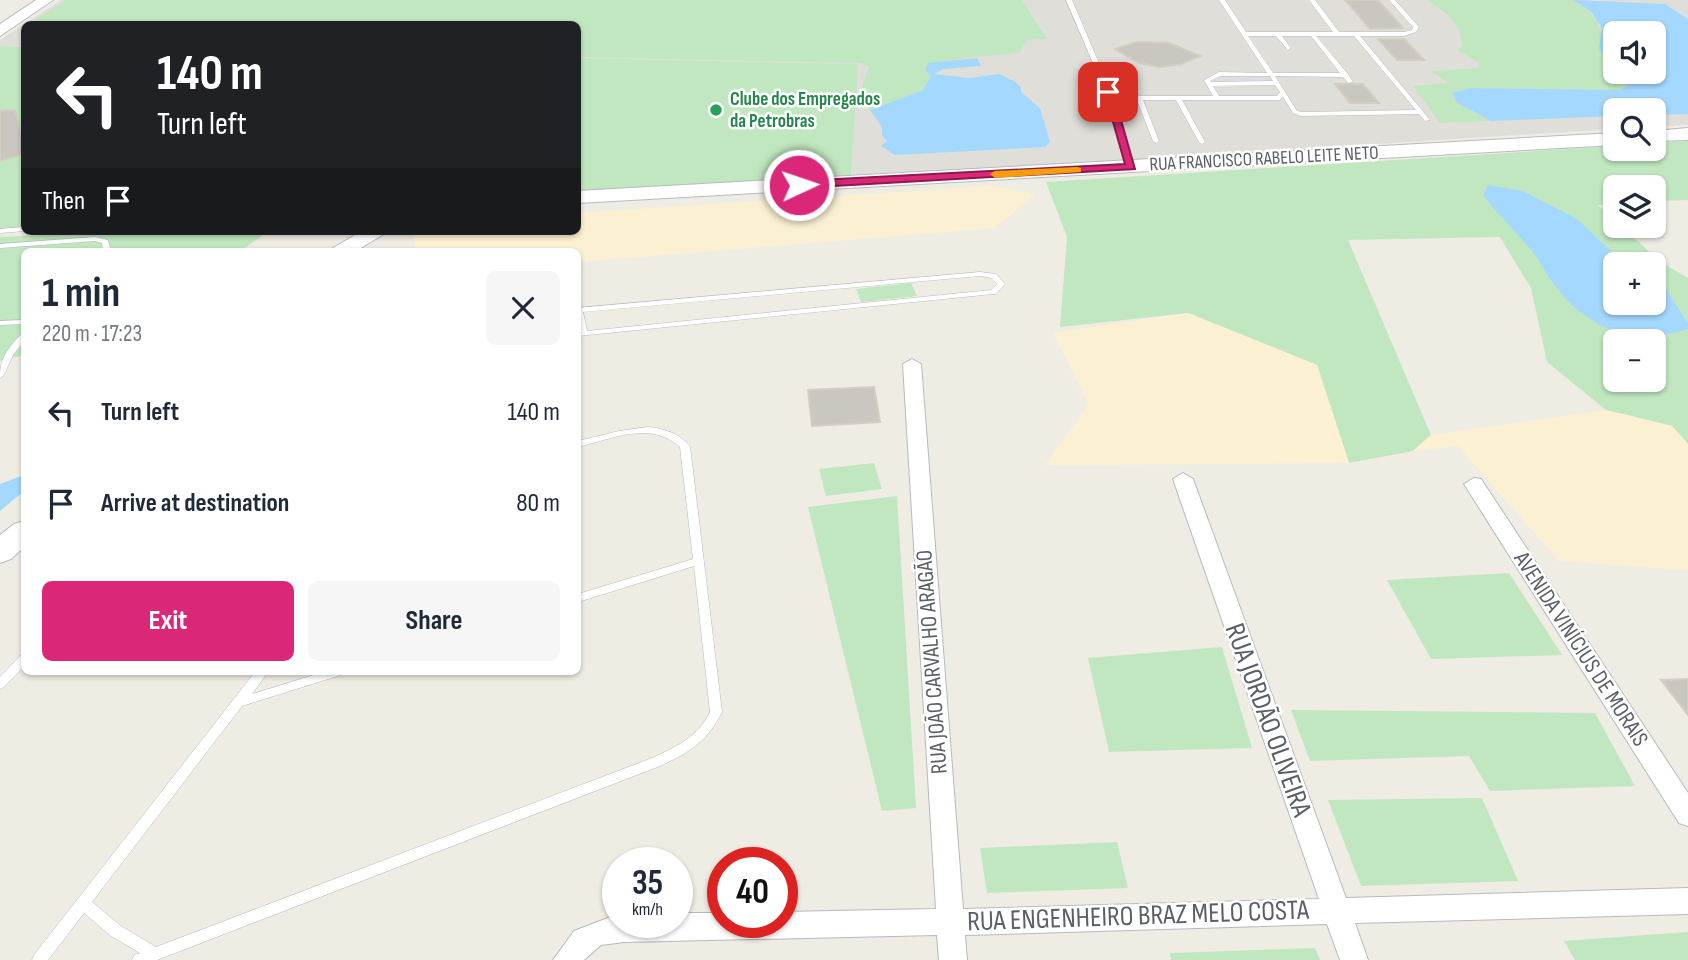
<!DOCTYPE html>
<meta charset="utf-8">
<style>
:root{--surface:#fff;--page:#f6f6f7;--text:#1f2937;--muted:#747a83;--accent:#db2777}
body{margin:0;font-family:"Sofia Sans Condensed",sans-serif;background:var(--page);color:var(--text);height:100vh;display:flex;flex-direction:column;font-size:26px;white-space:nowrap}
*{box-sizing:border-box;margin:0}
p{font-size:23px;color:var(--muted)}
.icon{flex:none;width:38px;height:38px;fill:none;stroke:currentColor;stroke-width:2;stroke-linecap:round;stroke-linejoin:round}
.map{position:relative;flex:1;overflow:hidden}
.details{position:absolute;left:21px;top:248px;width:560px;height:427px;display:flex;flex-direction:column;background:var(--surface);border-radius:10px;box-shadow:0 2px 5px #0004}
.details>*{flex:none}
.top-card{position:absolute;left:21px;top:21px;width:560px;height:214px;border-radius:10px;box-shadow:0 2px 5px #0004;background:#202124;color:#fff;overflow:hidden}
.fabs{position:absolute;left:1603px;top:21px;display:grid;gap:14px}
.fabs a{display:grid;place-items:center;width:63px;height:63px;border-radius:10px;background:var(--surface);box-shadow:0 2px 5px #0004;font-size:35px}
.speed{position:absolute;left:602px;top:847px;display:flex;gap:14px;font-size:35px;font-weight:700;text-align:center}
.speed>*{display:grid;place-content:center;width:91px;height:91px;border-radius:50%;background:var(--surface);box-shadow:0 2px 5px #0004;line-height:1}
.speed small{font-size:18px;font-weight:400}
.speed .limit{border:10px solid #d22;background:#fff;color:#111}
.pin{position:absolute;display:grid;place-items:center;width:60px;height:60px;color:#fff;margin:-30px;border-radius:14px;box-shadow:0 4px 10px #0006}
.me{position:absolute;width:77px;margin:-38px;rotate:87deg;stroke-linejoin:round;filter:drop-shadow(0 0 5px #0008)}
.turn{display:flex;align-items:center;gap:24px;height:147px;padding:0 21px;font-size:32px}
.turn .icon{width:91px;height:91px;stroke-width:2.5}
.turn b{display:block;font-size:49px;line-height:60px}
.then{display:flex;align-items:center;height:66px;padding:0 21px;background:#0003;gap:14px;font-size:26px}
.round{display:grid;place-items:center;flex:none;width:74px;height:74px;border-radius:10px;background:var(--page)}
.overview{display:flex;align-items:center;justify-content:space-between;height:119px;padding:0 21px}
h1{font-size:42px;font-weight:700;line-height:52px}
.button{display:flex;gap:14px;margin-top:auto;padding:14px 21px}
.button a{flex:1;height:80px;border-radius:10px;background:var(--accent);color:#fff;font-size:28px;font-weight:700;line-height:80px;text-align:center}
.button a+a{background:var(--page);color:var(--text)}
ul{padding:0;list-style:none}
li{display:flex;align-items:center;gap:21px;height:91px;padding:0 21px}
li div{flex:1}
li b{display:block;font-size:26px}
li em{font-style:normal}
.map>svg:first-child{display:block}
.industrial{fill:#e0ded8;fill-rule:evenodd}
.green{fill:#c0e7bf;fill-rule:evenodd}
.sand{fill:#fbf1d2}
.water{fill:#a4d8ff}
.building{fill:#cac7c1;stroke:#d4cec2;stroke-width:2}
.lines{fill:none;stroke-linecap:round;stroke-linejoin:round}
.lane-casing{stroke:#b6babe;stroke-width:1}
.street-casing{stroke:#b6babe;stroke-width:2}
.secondary-casing{stroke:#b7bbc0;stroke-width:2}
.lane{fill:#fff;fill-rule:evenodd}
.street{fill:#fff;fill-rule:evenodd}
.secondary{fill:#fff;fill-rule:evenodd}
.route{fill:#db2777;stroke:#8e194d;stroke-width:2}
.slow{fill:#f59e0b}
.leisure-dot{fill:#2e9e5b;stroke:#fff;stroke-width:2.5}
.labels{text-anchor:middle;dominant-baseline:central;stroke-width:5;stroke-linejoin:round;paint-order:stroke}
.far-leisure-label{font-size:19px;font-weight:bold;fill:#27864d;stroke:#fff;text-anchor:start}
.far-street-label{font-size:19px;fill:#5c6065;stroke:#fff}
.street-label{font-size:23px;fill:#5c6065;stroke:#fff}
.near-street-label{font-size:28px;fill:#5c6065;stroke:#fff}
</style>
<div class="map">
<svg width="1688" height="960" viewBox="0 0 1688 960">
<rect width="100%" height="100%" fill="#efece4"/>
<path class="industrial" d="M61,0H1688V125L1654,127V110H1615V129L851,177L857,64L578,58V24H24V47L0,46V40ZM1615,33H1654V72H1615Z"/>
<path class="green" d="M66,0H1022L1047,39L1027,40L1020,52C994,58 945,54 926,70L931,76L923,90L870,110L861,89L869,67L861,63L578,57V24H29Z
M1427,0H1573C1609,24 1594,26 1609,59C1614,70 1620,76 1628,86L1619,90L1471,88L1452,93L1471,111L1491,121L1440,123L1413,86L1449,83L1430,71L1480,68L1478,62L1457,50L1462,46C1462,23 1445,12 1427,0Z
M0,46L24,47V226L0,228Z
M578,58L858,64L851,177L578,193Z
M1688,141V200L1654,201V187H1615V203L1598,205L1615,221V226H1621L1662,263L1688,278V444L1672,426L1606,410L1547,362L1531,288L1500,237L1348,240L1431,435L1413,451L1349,463L1317,365L1188,313L1060,327L1067,237L1046,182L1615,146V149H1654V143ZM1615,264H1654V303H1615ZM1615,341H1654V380H1615Z
M125,231H269L239,252H24V355L0,361V237Z
M911,283L917,296L861,302L856,289Z
M874,463L882,489L826,496L819,469Z
M897,496L916,808L882,811L808,507Z
M1509,573L1562,655L1431,659L1387,580Z
M1222,647L1252,748L1109,752L1088,658Z
M1291,710L1595,713L1635,786L1490,791L1469,756L1310,761Z
M1482,798L1518,881L1361,886L1328,800Z
M1117,842L1128,888L987,893L980,848Z
M1688,932V960H1575L1564,941Z
M1315,948L1320,960H1171L1170,953Z"/>
<path class="sand" d="M989,186L1035,194L995,228L578,262V252H415L414,236L432,231H578V213Z
M1188,313L1317,365L1349,463L1045,465L1089,404L1053,333Z
M1606,410L1672,426L1688,444V570L1559,561L1458,446L1413,451L1431,435Z"/>
<path class="water" d="M1573,0L1665,4L1688,19V114L1654,115V110H1615V116L1491,121L1457,103L1452,93L1471,88L1619,90L1627,86L1617,72H1654V33H1615V69L1599,49L1602,28L1591,12Z
M977,58L981,66L944,69L934,74L969,78L999,74L1014,81L1021,87V92L1040,108L1050,142L1045,147L895,155L881,146L887,141L882,135V127L870,110L923,90L931,76L925,70L928,63Z
M1488,185L1523,191L1577,219L1625,264H1615V303H1654V281L1663,285L1688,323V329C1633,346 1587,330 1553,283C1545,273 1540,261 1532,251C1516,232 1498,215 1483,195Z
M24,475V491L0,511V484Z"/>
<path class="building" d="M1345,0H1378L1403,28L1370,29Z
M1378,39H1404L1424,60H1397Z
M1137,42L1169,43L1200,56L1181,64L1161,67L1139,63L1115,49Z
M1335,84H1363L1379,103H1350Z
M15,110L22,134H24V154L0,161V111Z
M874,387L880,422L812,426L808,390Z
M1688,679V715L1661,680Z"/>
<g class="lines">
<g class="lane-casing">
<path id="lane" d="M1066,0H1072L1113,96H1213L1204,80L1219,72L1267,73L1219,0H1225L1246,32H1333L1309,0H1315L1339,32H1404L1412,30L1413,27L1389,0H1395L1419,27L1416,32L1404,36H1360L1430,120L1425,121L1419,114L1301,116L1293,113L1283,97L1279,100H1182L1205,142L1202,144L1199,142L1176,100H1143L1159,141L1156,143L1153,141L1137,100H1115L1134,167L1129,168L1108,98ZM1248,36H1276L1288,50L1291,48L1282,36H1311L1340,73H1273ZM1316,36H1354L1416,110L1302,112L1297,111L1275,76L1343,77L1348,83L1353,82L1348,74ZM1220,76H1270L1273,81L1211,82L1210,81ZM1275,85L1280,92L1277,96H1219L1213,86Z
M578,69L581,72L578,74Z
M24,227L25,231L0,233V229Z
M95,237L108,240L111,252H103L102,243L95,241L0,248V244Z
M980,272L996,274L1005,284L996,294H993L578,336V308ZM980,276L991,278L997,284L991,290L587,331L583,312Z
M24,320V324L0,325V321Z
M21,334H24V341L13,355L4,375L0,378C0,356 8,350 21,334Z
M648,427C666,429 678,433 690,446L722,712C707,742 690,752 660,766L157,960H132L134,955L140,953L111,936L84,913L48,960H32L34,955L255,672H268L252,694L323,672H343L341,675L242,706L92,902L121,926L156,947L652,758C676,747 698,737 710,712L694,566L578,602V594L693,559L680,447C650,420 612,439 578,447V441L619,431Z
M24,655V666L4,687L0,689V677L20,656Z"/>
</g>
<g class="street-casing">
<path id="street" d="M912,359L921,364L963,909L1319,899L1173,479L1183,473L1193,479L1346,898L1688,888V914L1355,923L1368,960H1340L1327,924L965,935L967,960H939L937,935L624,942L601,945L584,960H553L574,931L613,916H618V922H677V913H723V922H782V912L936,909L903,364Z
M1474,478L1481,479L1688,793V826L1679,823L1464,484Z"/>
</g>
<g class="secondary-casing">
<path id="secondary" d="M36,0H53L0,36V24Z
M1688,128V140L1654,141V131Z
M1615,133V145L578,203V191Z
M362,231H389L354,252H326Z
M24,521V547L11,559L0,563V535L14,524Z"/>
</g>
<use href="#lane" class="lane"/>
<use href="#street" class="street"/>
<use href="#secondary" class="secondary"/>
</g>
<path class="route" d="M1104,90L1113,92L1135,169L799,188L793,185L799,181L1125,164Z"/>
<path class="slow" d="M1077,167L1081,168V172L995,178L990,174L995,171Z"/>
<circle class="leisure-dot" cx="716" cy="110" r="7"/>
<g class="labels">
<g class="far-leisure-label">
<text x="730" y="99">Clube dos Empregados<tspan x="730" dy="22">da Petrobras</tspan></text>
</g>
<g class="far-street-label">
<text transform="translate(1264 159) rotate(-3)">RUA FRANCISCO RABELO LEITE NETO</text>
</g>
<g class="street-label">
<text transform="translate(1581 649) rotate(57)">AVENIDA VINÍCIUS DE MORAIS</text>
<text transform="translate(932 662) rotate(-94)">RUA JOÃO CARVALHO ARAGÃO</text>
</g>
<g class="near-street-label">
<text transform="translate(1268 720) rotate(70)">RUA JORDÃO OLIVEIRA</text>
<text transform="translate(1138 916) rotate(-2)">RUA ENGENHEIRO BRAZ MELO COSTA</text>
</g>
</g>
</svg>
<div class="fabs">
<a><svg class="icon" aria-label="sound" viewBox="0 0 24 24"><path d="M4 9h4l5-4v14l-5-4H4zM17 9q2 3 0 6"/></svg></a>
<a><svg class="icon" aria-label="search" viewBox="0 0 24 24"><circle cx="10" cy="10" r="6"/><path d="M15 15l6 6"/></svg></a>
<a><svg class="icon" aria-label="layers" viewBox="0 0 24 24"><path d="M12 4l9 5-9 5-9-5zM3 14l9 5 9-5"/></svg></a>
<a>+</a>
<a>−</a>
</div>
<div class="speed"><div>35<small>km/h</small></div><div class="limit">40</div></div>
<div class="pin" style="left:1108px;top:92px;background:#d93025"><svg class="icon" aria-label="arrive" viewBox="0 0 24 24"><path d="M6 21V4h12l-3 4 3 4H6"/></svg></div>
<svg class="me" style="left:799px;top:185px" viewBox="-20 -20 40 40"><circle r="17" fill="#db2777" stroke="#fff" stroke-width="3"/><path d="M0-11L8 9 0 5-8 9z" fill="#fff"/></svg>
<div class="top-card">
<div class="turn"><svg class="icon" aria-label="left" viewBox="0 0 24 24"><path d="M17 20v-9H6M10 6l-5 5 5 5"/></svg><div><b>140 m</b>Turn left</div></div>
<div class="then">Then<svg class="icon" aria-label="arrive" viewBox="0 0 24 24"><path d="M6 21V4h12l-3 4 3 4H6"/></svg></div>
</div>
<section class="details">
<div class="overview"><div><h1>1 min</h1><p>220 m · 17:23</p></div><a class="round"><svg class="icon" aria-label="close" viewBox="0 0 24 24"><path d="M6 6l12 12M18 6L6 18"/></svg></a></div>
<ul>
<li><svg class="icon" aria-label="left" viewBox="0 0 24 24"><path d="M17 20v-9H6M10 6l-5 5 5 5"/></svg><div><b>Turn left</b></div><em>140 m</em></li>
<li><svg class="icon" aria-label="arrive" viewBox="0 0 24 24"><path d="M6 21V4h12l-3 4 3 4H6"/></svg><div><b>Arrive at destination</b></div><em>80 m</em></li>
</ul>
<div class="button"><a>Exit</a><a>Share</a></div>
</section>
</div>
